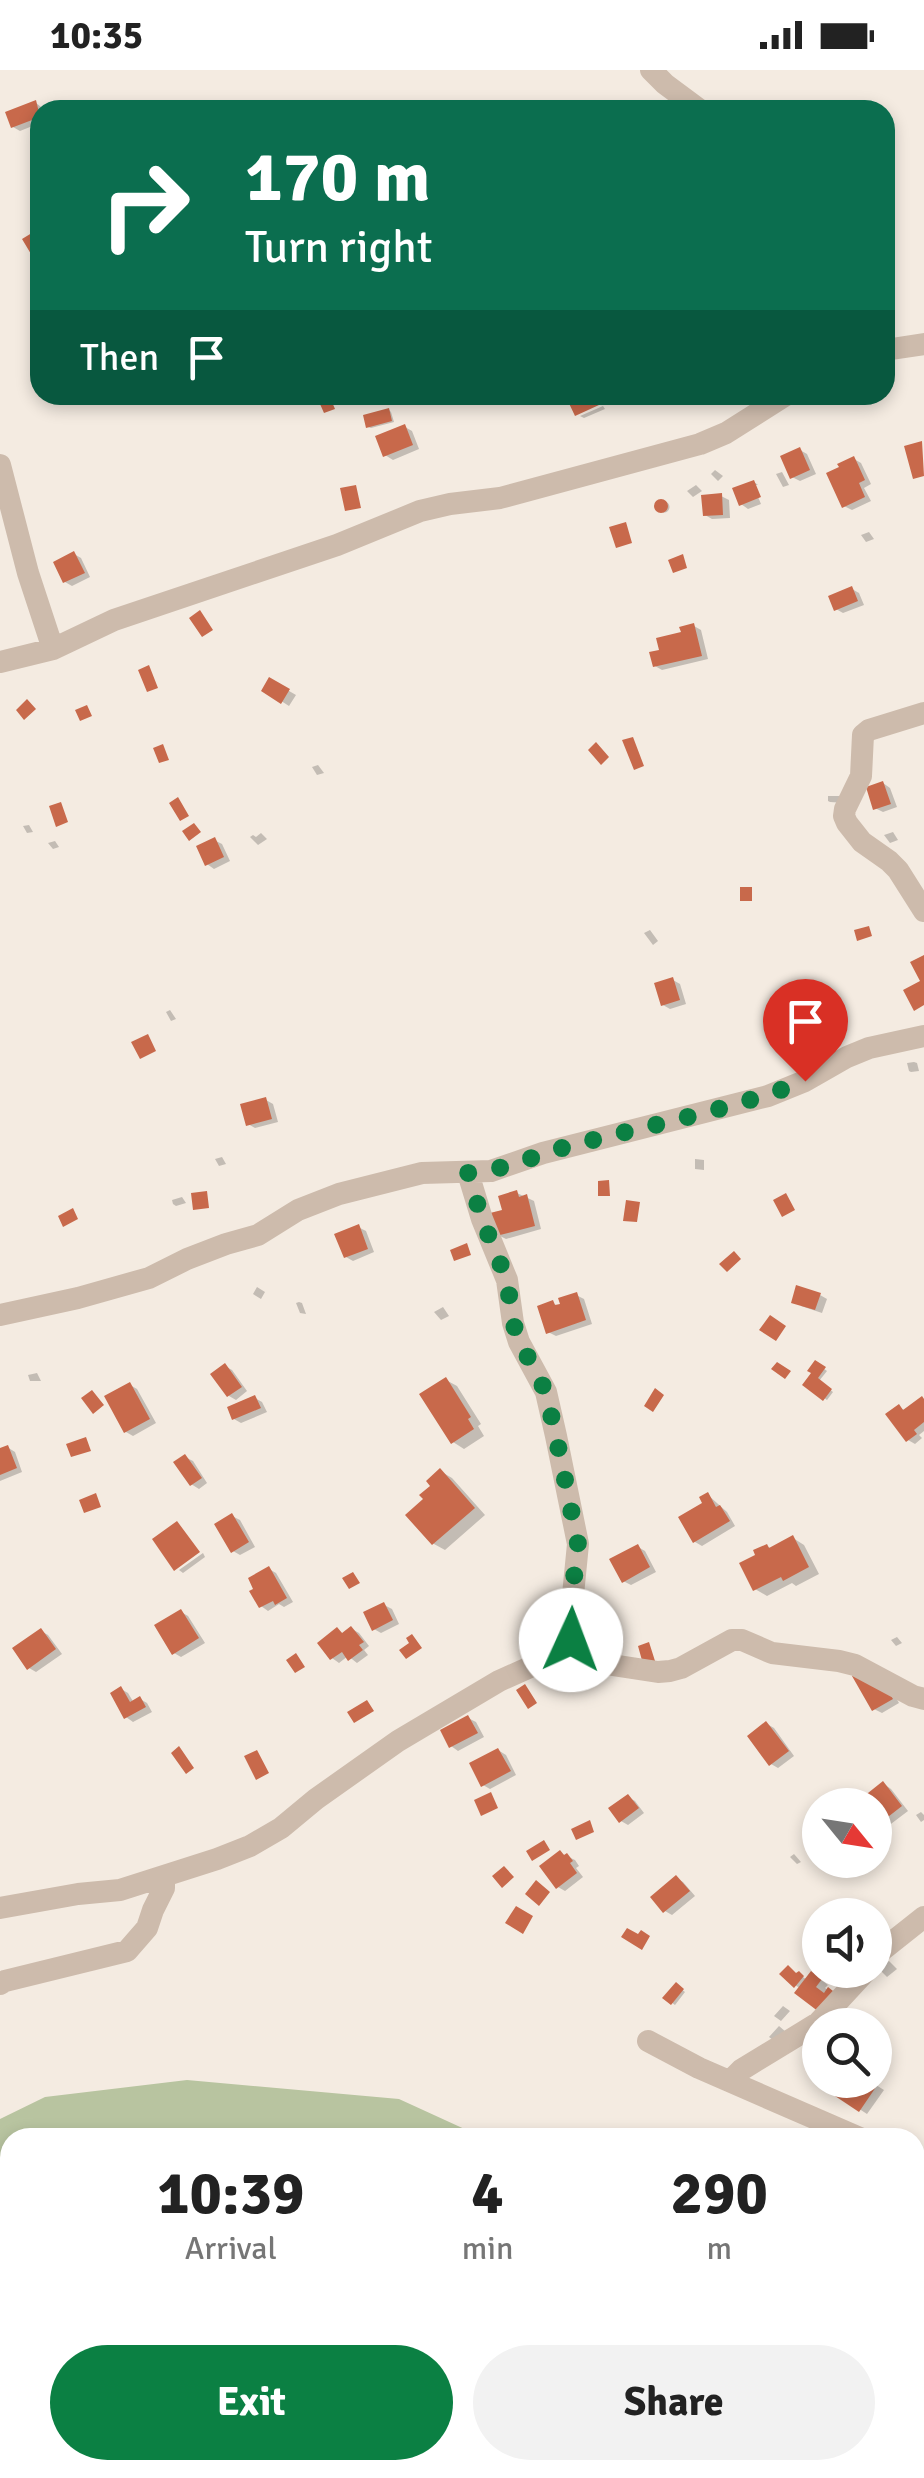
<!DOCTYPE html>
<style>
:root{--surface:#fff;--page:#f2f2f2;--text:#222;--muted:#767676;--accent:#0b8043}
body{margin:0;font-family:Signika,sans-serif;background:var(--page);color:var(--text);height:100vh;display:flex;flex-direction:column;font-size:38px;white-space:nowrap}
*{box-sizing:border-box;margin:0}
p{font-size:32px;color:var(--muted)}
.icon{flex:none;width:55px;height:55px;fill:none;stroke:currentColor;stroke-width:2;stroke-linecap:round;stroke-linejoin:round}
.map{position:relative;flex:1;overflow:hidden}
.sheet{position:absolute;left:0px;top:2058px;width:925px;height:352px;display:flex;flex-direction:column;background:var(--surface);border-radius:30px 30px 0 0;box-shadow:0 5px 15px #0003}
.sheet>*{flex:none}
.top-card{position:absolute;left:30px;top:30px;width:865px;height:305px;border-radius:30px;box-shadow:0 5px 15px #0003;background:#0b6e4f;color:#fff;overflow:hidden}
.needle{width:65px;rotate:120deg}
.buttons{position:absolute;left:802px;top:1718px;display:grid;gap:20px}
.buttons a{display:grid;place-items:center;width:90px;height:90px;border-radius:50%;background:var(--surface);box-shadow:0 5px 15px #0003;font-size:50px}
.pin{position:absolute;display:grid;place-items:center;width:85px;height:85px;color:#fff;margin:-102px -42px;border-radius:50% 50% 50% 0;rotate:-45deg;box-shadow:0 0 10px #0007}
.pin .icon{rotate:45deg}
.me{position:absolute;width:110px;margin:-55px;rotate:2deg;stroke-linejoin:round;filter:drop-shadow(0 0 8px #0008)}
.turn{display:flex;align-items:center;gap:35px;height:210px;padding:0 50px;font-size:45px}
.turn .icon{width:130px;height:130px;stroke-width:2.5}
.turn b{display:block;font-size:70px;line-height:85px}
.then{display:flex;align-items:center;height:95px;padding:0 50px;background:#0003;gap:20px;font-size:38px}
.eta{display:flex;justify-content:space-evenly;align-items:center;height:170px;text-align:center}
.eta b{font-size:60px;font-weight:700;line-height:70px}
.button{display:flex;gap:20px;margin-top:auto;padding:20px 50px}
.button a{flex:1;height:115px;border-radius:60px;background:var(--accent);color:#fff;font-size:40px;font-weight:700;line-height:115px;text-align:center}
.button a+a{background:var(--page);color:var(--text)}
.status{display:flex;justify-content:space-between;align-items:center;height:70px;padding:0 50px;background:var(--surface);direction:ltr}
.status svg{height:28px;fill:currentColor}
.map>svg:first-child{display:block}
.green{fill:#b8c4a0}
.shadow{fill:#0003}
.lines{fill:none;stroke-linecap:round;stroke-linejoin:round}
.stream{stroke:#7fb0b2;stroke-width:6}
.building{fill:#c8694b}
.minor{stroke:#cdbbac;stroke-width:22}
.route{stroke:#0b8043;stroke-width:18;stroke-dasharray:0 32.4}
</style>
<div class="status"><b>10:35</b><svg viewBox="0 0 49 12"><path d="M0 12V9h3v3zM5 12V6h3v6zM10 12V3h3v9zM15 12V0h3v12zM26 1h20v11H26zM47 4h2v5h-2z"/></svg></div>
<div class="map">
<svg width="924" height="2408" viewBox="0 0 924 2408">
<rect width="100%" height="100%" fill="#f4ebe1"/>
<path class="green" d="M187,2010L399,2029L482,2067L10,2068V2400H715V2408H0V2049L45,2027Z"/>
<path class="shadow" d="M36,33L45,40H40V53L20,61L13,57Z
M603,336L605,339L584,348L580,346Z
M389,340L391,342L394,352L371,358L368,357Z
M405,357L412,361L419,379L393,390L385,385Z
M800,380L807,384L816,404L800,411L792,407Z
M854,389L861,393L871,414L864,418L871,431L852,440L844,436L842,399Z
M715,400L723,406L718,411L711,404Z
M782,402L789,415L783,417L776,404Z
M754,412L758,415H753L761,434L748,439L741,434Z
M696,415L702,421L693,427L687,421Z
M721,426L729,430L730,448L712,449L705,445Z
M658.5 437a5.5 5.5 0 1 1 11 0a5.5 5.5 0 1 1-11 0Z
M869,462L874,469L866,472L861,465Z
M74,484L81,488L90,507L72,516L65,512Z
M852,519L859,523L864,535L843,543L836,539Z
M694,556L701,560L708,589L662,600L655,596L662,582Z
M270,610L296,625L289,636L264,620Z
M318,695L324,703L317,705L312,697Z
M883,713L890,718L897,737L883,742L875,738Z
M828,726H844L846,733L830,732L828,731Z
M29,755L33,762L27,763L23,756Z
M893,762L898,770L890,773L884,765Z
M261,763L267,769L258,775L250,767L253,765L256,767Z
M214,770L222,774L230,791L214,799L207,794Z
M55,771L59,777L53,779L48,773Z
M650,860L658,871L653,875L644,863Z
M673,910L680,914L686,934L670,939L663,935Z
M170,940L176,949L171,951L166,942Z
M914,992L917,993L919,1001L911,1002L909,1001L907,993Z
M266,1030L273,1034L278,1052L255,1058L248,1054Z
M222,1087L226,1094L219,1096L215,1089Z
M695,1089L704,1090V1100L695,1099Z
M517,1123L534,1131L541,1159L506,1169L498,1165L505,1142Z
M182,1127L186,1133L176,1136L173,1134L172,1130Z
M358,1157L366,1161L374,1182L353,1191L346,1187Z
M257,1217L265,1222L261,1229L253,1224Z
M576,1225L584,1229L592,1254L556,1266L548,1262L553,1233L559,1237Z
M820,1225L827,1229L822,1243L801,1236Z
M299,1232L302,1233L306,1244L300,1243L296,1233Z
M443,1237L449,1246L441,1250L434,1242Z
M816,1293L827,1301L819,1311L833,1322L827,1330L806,1315Z
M225,1296L232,1300L247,1321L236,1330L229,1326Z
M37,1303L41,1311H30L28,1305Z
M446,1310L457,1316L481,1354L478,1356L484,1366L464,1379L453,1372Z
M130,1315L137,1319L156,1353L133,1366L126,1362Z
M255,1328L262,1332L267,1342L241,1353L234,1349Z
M924,1330V1361L919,1365L922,1368L915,1374L908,1370L899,1337L906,1341Z
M7,1377L15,1382L22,1402L0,1411V1380Z
M185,1387L193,1391L207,1413L199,1419L191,1414Z
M440,1401L452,1408L485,1445L445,1480L434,1474L409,1445L427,1430Z
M708,1425L727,1442L735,1456L702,1476L695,1472Z
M232,1446L240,1450L255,1477L240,1485L233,1481Z
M793,1468L804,1475L819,1504L796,1516L792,1513L767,1526L755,1519L758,1486L767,1476L772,1479Z
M638,1477L645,1481L656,1502L631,1515L623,1511Z
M203,1483L205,1487L183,1503L179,1500Z
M269,1499L276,1503L293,1532L284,1537L279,1534L268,1541L261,1536L257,1520Z
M384,1535L392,1539L399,1554L381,1563L374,1559Z
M181,1542L188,1546L205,1573L181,1587L174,1583Z
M352,1559L359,1563L369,1576L364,1580L368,1585L357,1593L348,1586L339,1593L332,1588L337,1560L344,1564Z
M41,1561L48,1565L62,1584L36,1602L29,1598Z
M897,1567L902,1573L896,1576L891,1570Z
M881,1601L899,1633L882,1643L874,1639Z
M121,1619L128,1623L134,1633L140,1629L147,1633L152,1642L133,1652L126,1647Z
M468,1648L476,1652L484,1667L458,1681L451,1676Z
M767,1654L774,1658L794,1686L778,1698L771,1694Z
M498,1680L506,1685L516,1705L490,1719L483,1715Z
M884,1714L891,1719L908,1741L875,1766V1735H857Z
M628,1727L635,1731L644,1743L628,1755L621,1751Z
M921,1742L924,1745V1750L921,1752L916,1745Z
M560,1783L575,1790L579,1796L576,1798L583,1807L565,1821L558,1817Z
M794,1784L801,1792L797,1794L790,1787Z
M676,1808L683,1812L695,1826L672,1845L665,1841Z
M889,1891L897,1899L887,1907L879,1899Z
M799,1904L807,1910L819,1908L828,1915L825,1918L836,1925L830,1949L838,1955L827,1950L801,1919L795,1915Z
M676,1915L685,1922L675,1935L666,1928Z
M783,1936L790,1941L781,1951L774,1946Z
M779,1956L786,1962L776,1972L769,1967Z
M835,2010H868L884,2020L867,2044L829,2019Z"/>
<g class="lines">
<path class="stream" d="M915,2193L924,2191
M40,2408L72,2400"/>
</g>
<path class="building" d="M36,30L40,47L11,58L5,42Z
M40,158V179L31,184L22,169Z
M316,325H329L335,339L324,343Z
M570,325H594L599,335L575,346L566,327Z
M389,338L392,351L366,358L363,345Z
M405,354L413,375L383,387L375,366Z
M922,371L924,406L913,409L904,376Z
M800,377L810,400L790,409L780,386Z
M854,386L865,410L859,413L865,427L842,438L826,403L839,397L837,394Z
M754,410L761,427L739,436L732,418Z
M356,415L361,438L345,441L340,418Z
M722,423L723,445L703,446L701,425Z
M654 436a7 7 0 1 1 14 0a7 7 0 1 1-14 0Z
M626,452L632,473L616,478L609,457Z
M74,481L85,503L63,513L53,492Z
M683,484L687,498L673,503L668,490Z
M852,516L858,531L834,541L828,526Z
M200,540L213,560L202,567L189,548Z
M694,553L702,586L653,597L649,582L659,580L656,568L681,562L679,557Z
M149,595L158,618L147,622L138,600Z
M269,607L290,619L281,634L261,621Z
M27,629L36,639L24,650L16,640Z
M87,635L92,646L80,651L75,640Z
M633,667L644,696L634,700L622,670Z
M596,672L609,687L601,695L588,680Z
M163,674L169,690L159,693L153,678Z
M883,711L891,734L873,740L866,717Z
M178,727L189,746L180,751L169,733Z
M61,732L68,752L56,757L49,736Z
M194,753L201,762L189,771L182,761Z
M215,767L224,787L205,796L196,776Z
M740,817H752V831H740Z
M869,856L872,866L857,871L854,860Z
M924,885V935L914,941L903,920L920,911L910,892Z
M673,907L680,930L661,936L654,913Z
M148,964L156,981L140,989L131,972Z
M266,1027L272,1049L246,1056L240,1034Z
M609,1110L610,1126H598V1111Z
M517,1120L519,1127L527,1124L535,1156L496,1166L490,1143L502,1140L498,1126Z
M207,1121L209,1138L193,1140L191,1123Z
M786,1123L795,1140L782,1147L773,1130Z
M626,1130L640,1132L637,1152L623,1151Z
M73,1138L78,1149L63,1157L58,1146Z
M359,1154L368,1179L344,1188L334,1164Z
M467,1173L471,1185L454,1191L450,1180Z
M734,1181L741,1189L727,1202L719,1194Z
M796,1215L821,1223L815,1240L791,1233Z
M577,1222L586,1250L546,1264L537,1236L553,1230L555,1235L560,1234L558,1228Z
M770,1245L786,1256L776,1271L759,1260Z
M815,1290L826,1297L818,1308L832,1319L823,1331L802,1315L811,1303L807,1301Z
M777,1292L791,1301L785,1309L771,1299Z
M225,1293L242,1317L227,1327L210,1304Z
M446,1307L471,1347L468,1349L474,1359L451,1374L419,1324Z
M130,1312L150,1349L124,1363L104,1326Z
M655,1318L664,1325L653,1342L644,1336Z
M92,1320L104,1335L93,1344L81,1328Z
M255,1325L261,1338L232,1350L227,1337Z
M922,1326L924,1329V1352L914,1360L917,1364L906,1372L885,1344L899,1334L903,1340Z
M86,1367L91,1381L71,1387L66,1374Z
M8,1375L17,1398L0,1405V1378Z
M185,1384L202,1408L190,1416L173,1392Z
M440,1398L475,1438L432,1475L405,1445L423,1429L419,1425L430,1416L426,1411Z
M708,1422L716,1437L720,1435L730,1451L693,1473L678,1447L702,1433L699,1427Z
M96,1423L101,1437L84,1443L79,1430Z
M232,1443L249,1472L231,1483L214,1454Z
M177,1451L200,1482L174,1501L152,1469Z
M793,1465L809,1497L783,1511L781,1507L753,1521L739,1493L755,1485L753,1480L767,1474L769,1478Z
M638,1474L650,1497L622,1513L609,1489Z
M269,1496L287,1528L275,1535L273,1531L259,1538L249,1521L253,1519L248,1508Z
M353,1502L360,1513L349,1519L342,1508Z
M384,1532L393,1550L372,1561L363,1542Z
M181,1539L199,1568L172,1585L154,1555Z
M351,1556L364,1572L359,1575L363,1580L348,1591L342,1582L330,1590L317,1573L337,1557L342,1563Z
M41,1558L56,1579L27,1600L12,1578Z
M412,1564L422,1578L406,1589L399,1580L409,1573L406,1568Z
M649,1572L655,1591L643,1594L638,1576Z
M296,1583L305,1597L295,1603L286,1590Z
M873,1594L893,1629L872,1641L852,1606Z
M525,1614L537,1633L528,1639L516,1620Z
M121,1616L130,1632L140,1626L146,1637L124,1649L110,1623Z
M367,1630L374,1641L354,1653L347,1642Z
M468,1645L478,1663L449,1678L440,1660Z
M766,1651L789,1681L769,1696L747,1666Z
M179,1676L194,1698L186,1704L171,1683Z
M498,1678L511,1701L481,1717L469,1693Z
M257,1680L269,1703L256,1710L244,1686Z
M883,1711L902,1736L875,1757V1735H853Z
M491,1722L498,1738L481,1746L474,1730Z
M628,1724L639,1738L619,1753L608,1738Z
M590,1750L594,1762L576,1770L571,1759Z
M544,1770L550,1780L532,1791L526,1781Z
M560,1780L564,1785L567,1783L573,1791L570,1793L577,1803L556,1819L539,1796Z
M504,1796L514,1807L502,1818L492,1806Z
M676,1805L690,1821L663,1843L650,1827Z
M536,1810L550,1822L539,1836L525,1824Z
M516,1836L533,1846L523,1864L505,1853Z
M627,1858L638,1864L641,1860L650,1866L642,1880L621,1867Z
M788,1895L796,1903L799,1901L804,1906L794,1918L779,1904Z
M811,1901L822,1909L816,1917L824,1923L828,1917L838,1925L823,1945L794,1923Z
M676,1912L684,1919L671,1935L662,1928Z
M832,2010H859L864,2013L866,2010H872L878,2014L859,2042L826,2020Z"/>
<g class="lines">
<path class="minor" d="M651,0L665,14L700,40
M885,280L924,274
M0,395L28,503L53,579
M0,592L53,579L114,550L337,475L420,441L450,434L500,428L700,374L726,363L786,325
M924,643L869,660L863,665L861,706L845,739L844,746L847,753L862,772L889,791L898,800L924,841
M468,1103L482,1149L507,1210L513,1253L519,1272L546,1322L556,1366L578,1474L570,1555L571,1570L577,1582L599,1593L658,1602L670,1601L681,1598L732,1570H742L772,1583L839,1591L855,1595L913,1626L924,1629
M0,1245L78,1228L149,1208L187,1189L226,1174L258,1165L298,1140L339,1124L422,1103L491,1101L543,1083L768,1026L805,1011L847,987L869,978L924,966
M0,1838L78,1824L120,1820L217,1789L250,1776L281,1758L316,1729L398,1671L499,1611L557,1585L577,1582
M875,1889L881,1881L924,1847
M0,1914L5,1911L127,1881L147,1858L153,1840L164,1818V1806
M648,1971L699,1998L860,2068
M730,2011L741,2000L818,1953L867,1900
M915,2093L924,2097"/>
</g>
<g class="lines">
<path class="route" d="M571,1570V1533L578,1474L560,1385L546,1322L520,1272L513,1253L507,1210L482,1149L468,1103C504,1101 538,1084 573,1075C650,1055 731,1040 805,1011"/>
</g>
</svg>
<div class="buttons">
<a><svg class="needle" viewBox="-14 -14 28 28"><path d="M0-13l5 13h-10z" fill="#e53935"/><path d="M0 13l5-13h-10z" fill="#767676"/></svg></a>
<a><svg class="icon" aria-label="sound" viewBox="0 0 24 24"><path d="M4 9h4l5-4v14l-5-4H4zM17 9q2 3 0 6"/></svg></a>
<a><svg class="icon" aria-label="search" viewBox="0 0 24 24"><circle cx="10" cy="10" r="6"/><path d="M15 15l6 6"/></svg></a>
</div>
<div class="pin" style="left:805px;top:1011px;background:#d93025"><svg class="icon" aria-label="arrive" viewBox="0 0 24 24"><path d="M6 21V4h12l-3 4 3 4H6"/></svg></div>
<svg class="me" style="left:571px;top:1570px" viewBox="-20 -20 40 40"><circle r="19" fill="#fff"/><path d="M0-13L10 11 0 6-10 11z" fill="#0b8043"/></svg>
<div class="top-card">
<div class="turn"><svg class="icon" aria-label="right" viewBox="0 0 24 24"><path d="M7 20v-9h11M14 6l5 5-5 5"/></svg><div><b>170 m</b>Turn right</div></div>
<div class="then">Then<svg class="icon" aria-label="arrive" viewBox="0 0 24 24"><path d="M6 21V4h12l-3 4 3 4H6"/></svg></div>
</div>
<section class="sheet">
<div class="eta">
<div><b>10:39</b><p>Arrival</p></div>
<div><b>4</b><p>min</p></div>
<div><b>290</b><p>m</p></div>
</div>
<div class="button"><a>Exit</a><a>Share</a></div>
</section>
</div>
